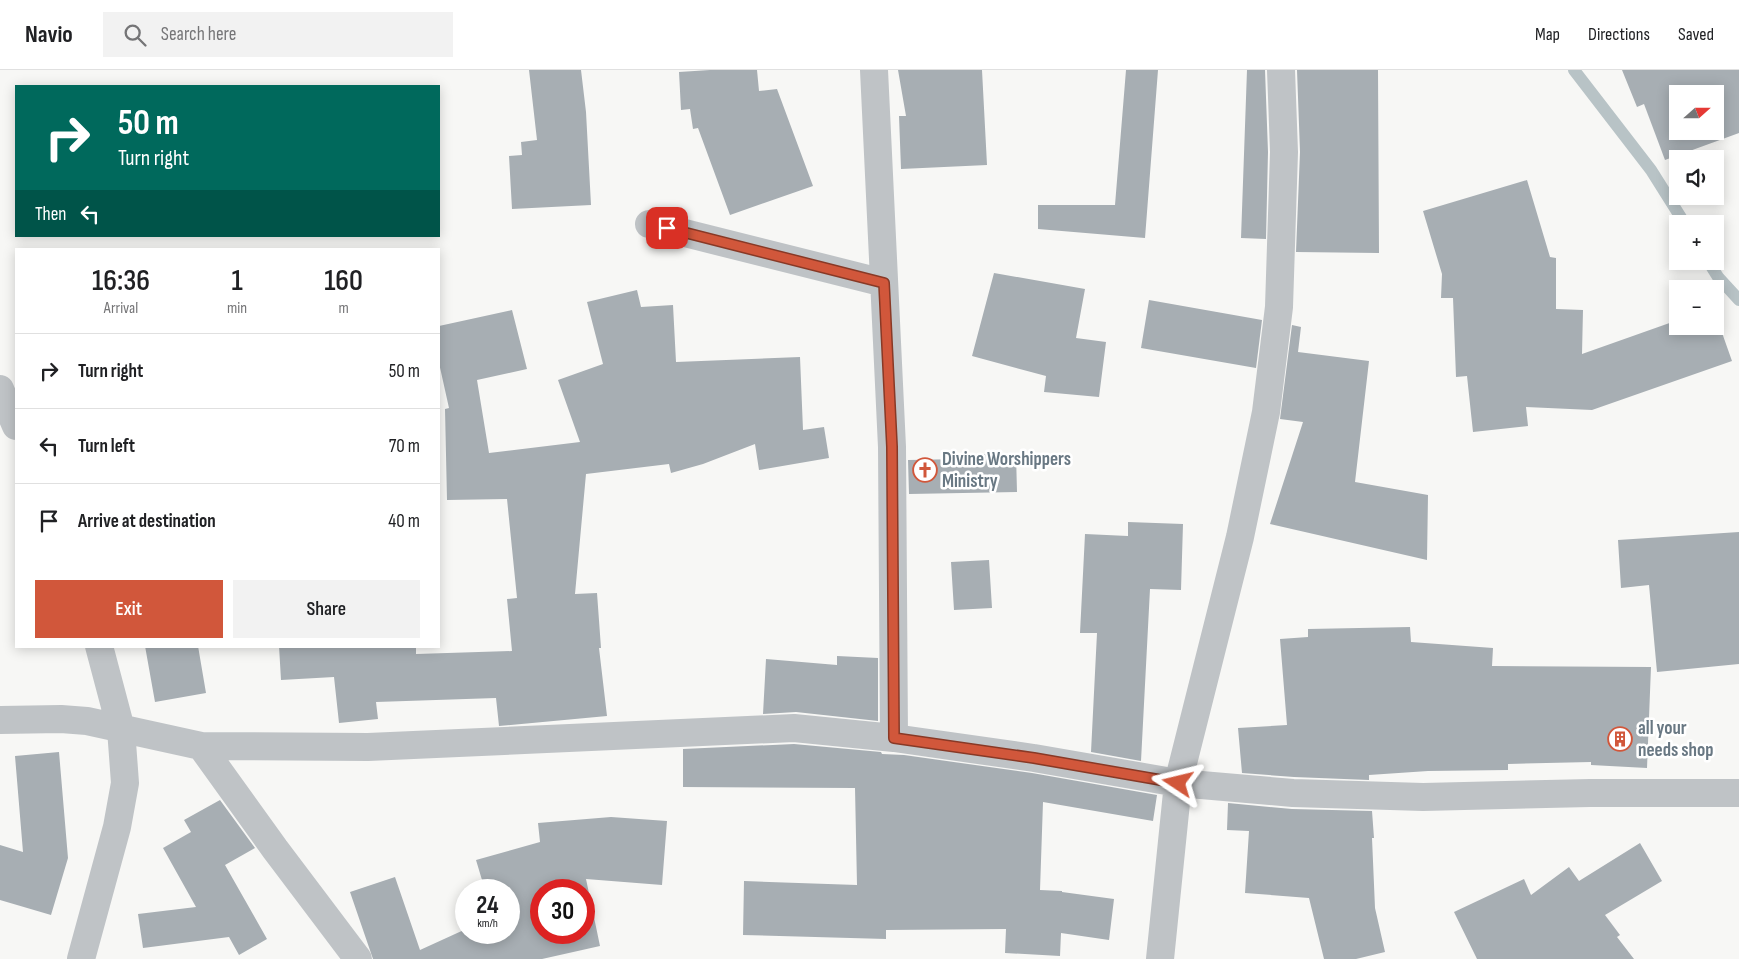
<!DOCTYPE html>
<meta charset="utf-8">
<style>
:root{--surface:#fff;--page:#f2f2f2;--text:#202124;--muted:#757577;--line:#e0e0e0;--accent:#d1573b}
body{margin:0;font-family:"Sofia Sans Condensed",sans-serif;background:var(--page);color:var(--text);height:100vh;display:flex;flex-direction:column;font-size:19px;white-space:nowrap}
*{box-sizing:border-box;margin:0}
p{font-size:16px;color:var(--muted)}
.icon{flex:none;width:28px;height:28px;fill:none;stroke:currentColor;stroke-width:2;stroke-linecap:round;stroke-linejoin:round}
.map{position:relative;flex:1;overflow:hidden}
.panel{position:absolute;left:15px;top:178px;width:425px;height:400px;display:flex;flex-direction:column;background:var(--surface);border-radius:0px;box-shadow:0 2px 12px #0003}
.panel>*{flex:none}
.guide{position:absolute;left:15px;top:15px;width:425px;height:152px;border-radius:0px;box-shadow:0 2px 12px #0003;background:#00695c;color:#fff;overflow:hidden}
.needle{width:32px;rotate:69deg}
.buttons{position:absolute;left:1669px;top:15px;display:grid;gap:10px}
.buttons a{display:grid;place-items:center;width:55px;height:55px;border-radius:0px;background:var(--surface);box-shadow:0 2px 12px #0003;font-size:25px}
.speed{position:absolute;left:455px;top:809px;display:flex;gap:10px;font-size:25px;font-weight:700;text-align:center}
.speed>*{display:grid;place-content:center;width:65px;height:65px;border-radius:50%;background:var(--surface);box-shadow:0 2px 12px #0003;line-height:1}
.speed small{font-size:12px;font-weight:400}
.speed .limit{border:8px solid #d22;background:#fff;color:#111}
.pin{position:absolute;display:grid;place-items:center;width:42px;height:42px;color:#fff;margin:-21px;border-radius:10px;box-shadow:0 2px 8px #0006}
.me{position:absolute;width:55px;margin:-28px;rotate:280deg;stroke-linejoin:round;filter:drop-shadow(0 0 4px #0008)}
.turn{display:flex;align-items:center;gap:18px;height:105px;padding:0 20px;font-size:22px}
.turn .icon{width:65px;height:65px;stroke-width:2.5}
.turn b{display:block;font-size:35px;line-height:42px}
.then{display:flex;align-items:center;height:48px;padding:0 20px;background:#0003;gap:10px;font-size:19px}
.eta{display:flex;justify-content:space-evenly;align-items:center;height:85px;text-align:center}
.eta b{font-size:30px;font-weight:600;line-height:35px}
.action{display:flex;gap:10px;margin-top:auto;padding:10px 20px}
.action a{flex:1;height:58px;border-radius:0px;background:var(--accent);color:#fff;font-size:20px;font-weight:600;line-height:58px;text-align:center}
.action a+a{background:var(--page);color:var(--text)}
ul{padding:0;list-style:none}
li{display:flex;align-items:center;gap:15px;height:75px;padding:0 20px;border-top:1px solid var(--line)}
li div{flex:1}
li b{display:block;font-size:19px}
li em{font-style:normal}
header{display:flex;align-items:center;gap:30px;box-sizing:border-box;height:70px;padding:0 25px;background:var(--surface);border-bottom:1px solid var(--line)}
header strong{font-size:24px}
nav{display:flex;gap:28px;margin-inline-start:auto;font-size:18px}
.search{width:350px;height:45px;background:var(--page);display:flex;align-items:center;gap:12px;box-sizing:border-box;padding:0 18px;border-radius:0px;color:var(--muted);font-size:19px}
.map>svg:first-child{display:block}
.lines{fill:none;stroke-linecap:round;stroke-linejoin:round}
.stream{stroke:#b8c3c6;stroke-width:12}
.building{fill:#a7aeb3;fill-rule:evenodd}
.minor{stroke:#bfc3c6;stroke-width:28}
.route-casing{stroke:#883926;stroke-width:12}
.route{stroke:#d1573b;stroke-width:9}
.labels{text-anchor:middle;dominant-baseline:central;stroke-width:5;stroke-linejoin:round;paint-order:stroke}
.poi-label{font-size:19px;font-weight:bold;fill:#697883;stroke:#fff;text-anchor:start}
</style>
<header>
<strong>Navio</strong>
<div class="search"><svg class="icon" aria-label="search" viewBox="0 0 24 24"><circle cx="10" cy="10" r="6"/><path d="M15 15l6 6"/></svg>Search here</div>
<nav><a>Map</a><a>Directions</a><a>Saved</a></nav>
</header>
<div class="map">
<svg width="1739" height="889" viewBox="0 0 1739 889">
<rect width="100%" height="100%" fill="#f7f7f5"/>
<g class="lines">
<path class="stream" d="M1574,0L1651,100L1685,154
M1708,191L1718,207L1739,230"/>
</g>
<path class="building" d="M529,0H581L586,42L591,135L512,139L509,86L522,85L521,72L537,70Z
M710,0H757L759,21L777,19L813,116L730,145L698,58L693,59L690,39L681,40L679,2Z
M898,0H982L987,95L901,99L899,46H906Z
M1126,0H1158L1145,168L1038,159V135H1115Z
M1247,0H1265L1268,82L1266,169L1241,168Z
M1297,0H1378L1379,183L1296,182L1300,82Z
M1622,0H1739V63L1665,90L1644,34L1637,37ZM1678,24H1715V61H1678Z
M1527,110L1550,187L1556,188V239L1583,240L1582,284L1678,250V256H1715V243L1732,291L1592,340L1526,337L1528,356L1473,362L1467,306L1456,307L1453,228H1441L1442,204L1423,141Z
M994,203L1085,219L1076,268L1106,272L1099,327L1044,322L1046,306L972,286Z
M637,220L641,237L673,235L676,292L800,287L803,360L824,357L829,388L759,400L755,374L703,394L671,403L669,394L586,404L575,524L597,523L601,578H599L607,646L499,656L496,628L376,632L378,649L339,653L334,607L281,610L279,576H416V584L512,581L507,529L517,528L507,429L447,430L445,339L449,338L439,293V256L512,240L527,299L477,310L489,383L580,372L558,310L603,294L587,232Z
M1149,230L1262,250L1256,298L1141,278Z
M1292,255L1301,257L1298,282L1369,291L1355,412L1428,425L1427,490L1270,454L1303,352L1280,349Z
M962,384H1016L1017,422L909,424L908,390L962,389Z
M1128,452L1183,454L1181,520L1150,519L1141,691L1091,682L1097,563H1080L1085,464L1128,466Z
M1739,462V594L1657,602L1649,515L1621,518L1618,470Z
M989,490L992,538L954,540L951,492Z
M1410,557L1411,572L1493,578L1492,596L1651,597L1647,698L1591,695V692L1508,694V700L1428,701L1369,705V710L1294,707L1242,703L1238,658L1287,655L1280,569L1308,567V559Z
M145,576H198L206,623L155,632Z
M837,586L878,588V651L796,642L763,644L766,589L837,595Z
M794,674L881,682L882,684L904,685L1032,703L1157,725L1153,751L1043,732L1040,820L1062,821V822L1114,829L1109,870L1061,863L1060,886L1005,883L1006,859L886,860V869L743,865L744,811L857,815L855,718L683,717V679Z
M59,682L68,788L51,845L0,830V775L23,782L15,686Z
M220,730L255,778L225,795L267,869L239,885L229,867L143,878L138,844L196,837L163,778L191,762L184,750Z
M1228,733L1292,739L1372,741L1374,768H1372L1375,838L1385,882L1356,889H1324L1309,828L1245,823L1249,761L1227,760Z
M611,747L667,751L662,815L586,809L600,876L542,889H373L350,822L395,807L420,880L466,859V862H509V820H485L476,790L540,772L538,753ZM541,820H584V862H541Z
M1640,773L1662,811L1605,845L1620,865L1617,867L1634,889H1477L1454,842L1524,809L1531,825L1569,797L1579,811Z"/>
<g class="lines">
<path class="minor" d="M874,0L892,377L894,668
M649,154L884,213
M0,319L16,356
M0,650L61,649L87,651L201,676L368,677L794,658L894,668L1034,688L1178,713L1293,723L1423,727L1590,723H1739
M201,676L275,779L358,889
M81,889L117,757L125,713L121,659L99,576
M1160,889L1178,713L1240,467L1266,342L1279,237L1284,82L1281,0"/>
</g>
<g class="lines">
<g class="route-casing">
<path id="route" d="M667,158L884,213L892,377L894,668L1034,688L1178,713"/>
</g>
<use href="#route" class="route"/>
</g>
<defs>
<g id="church-ring" transform="scale(1.25)"><circle r="9.5" fill="#fff" stroke="#d1573b" stroke-width="1.5"/><path d="M-1.2-6h2.4v3.5h3.3v2.4h-3.3V6h-2.4V-.1h-3.3v-2.4h3.3Z" fill="#d1573b"/></g>
<g id="building-ring" transform="scale(1.25)"><circle r="9.5" fill="#fff" stroke="#d1573b" stroke-width="1.5"/><path d="M-4-6H4V6H1V3H-1V6H-4ZM-2.5-4.3h1.7v1.8h-1.7ZM.8-4.3h1.7v1.8H.8ZM-2.5-1h1.7V.8h-1.7ZM.8-1h1.7V.8H.8Z" fill="#d1573b"/></g>
</defs>
<g fill-rule="evenodd">
<use href="#church-ring" x="925" y="400"/>
<use href="#building-ring" x="1620" y="669"/>
</g>
<g class="labels">
<g class="poi-label">
<text x="942" y="389">Divine Worshippers<tspan x="942" dy="22">Ministry</tspan></text>
<text x="1638" y="658">all your<tspan x="1638" dy="22">needs shop</tspan></text>
</g>
</g>
</svg>
<div class="buttons">
<a><svg class="needle" viewBox="-14 -14 28 28"><path d="M0-13l5 13h-10z" fill="#e53935"/><path d="M0 13l5-13h-10z" fill="#757577"/></svg></a>
<a><svg class="icon" aria-label="sound" viewBox="0 0 24 24"><path d="M4 9h4l5-4v14l-5-4H4zM17 9q2 3 0 6"/></svg></a>
<a>+</a>
<a>−</a>
</div>
<div class="speed"><div>24<small>km/h</small></div><div class="limit">30</div></div>
<div class="pin" style="left:667px;top:158px;background:#d93025"><svg class="icon" aria-label="arrive" viewBox="0 0 24 24"><path d="M6 21V4h12l-3 4 3 4H6"/></svg></div>
<svg class="me" style="left:1178px;top:713px" viewBox="-20 -20 40 40"><path d="M0-17L14 15 0 8-14 15z" fill="#d1573b" stroke="#fff" stroke-width="4"/></svg>
<div class="guide">
<div class="turn"><svg class="icon" aria-label="right" viewBox="0 0 24 24"><path d="M7 20v-9h11M14 6l5 5-5 5"/></svg><div><b>50 m</b>Turn right</div></div>
<div class="then">Then<svg class="icon" aria-label="left" viewBox="0 0 24 24"><path d="M17 20v-9H6M10 6l-5 5 5 5"/></svg></div>
</div>
<section class="panel">
<div class="eta">
<div><b>16:36</b><p>Arrival</p></div>
<div><b>1</b><p>min</p></div>
<div><b>160</b><p>m</p></div>
</div>
<ul>
<li><svg class="icon" aria-label="right" viewBox="0 0 24 24"><path d="M7 20v-9h11M14 6l5 5-5 5"/></svg><div><b>Turn right</b></div><em>50 m</em></li>
<li><svg class="icon" aria-label="left" viewBox="0 0 24 24"><path d="M17 20v-9H6M10 6l-5 5 5 5"/></svg><div><b>Turn left</b></div><em>70 m</em></li>
<li><svg class="icon" aria-label="arrive" viewBox="0 0 24 24"><path d="M6 21V4h12l-3 4 3 4H6"/></svg><div><b>Arrive at destination</b></div><em>40 m</em></li>
</ul>
<div class="action"><a>Exit</a><a>Share</a></div>
</section>
</div>
